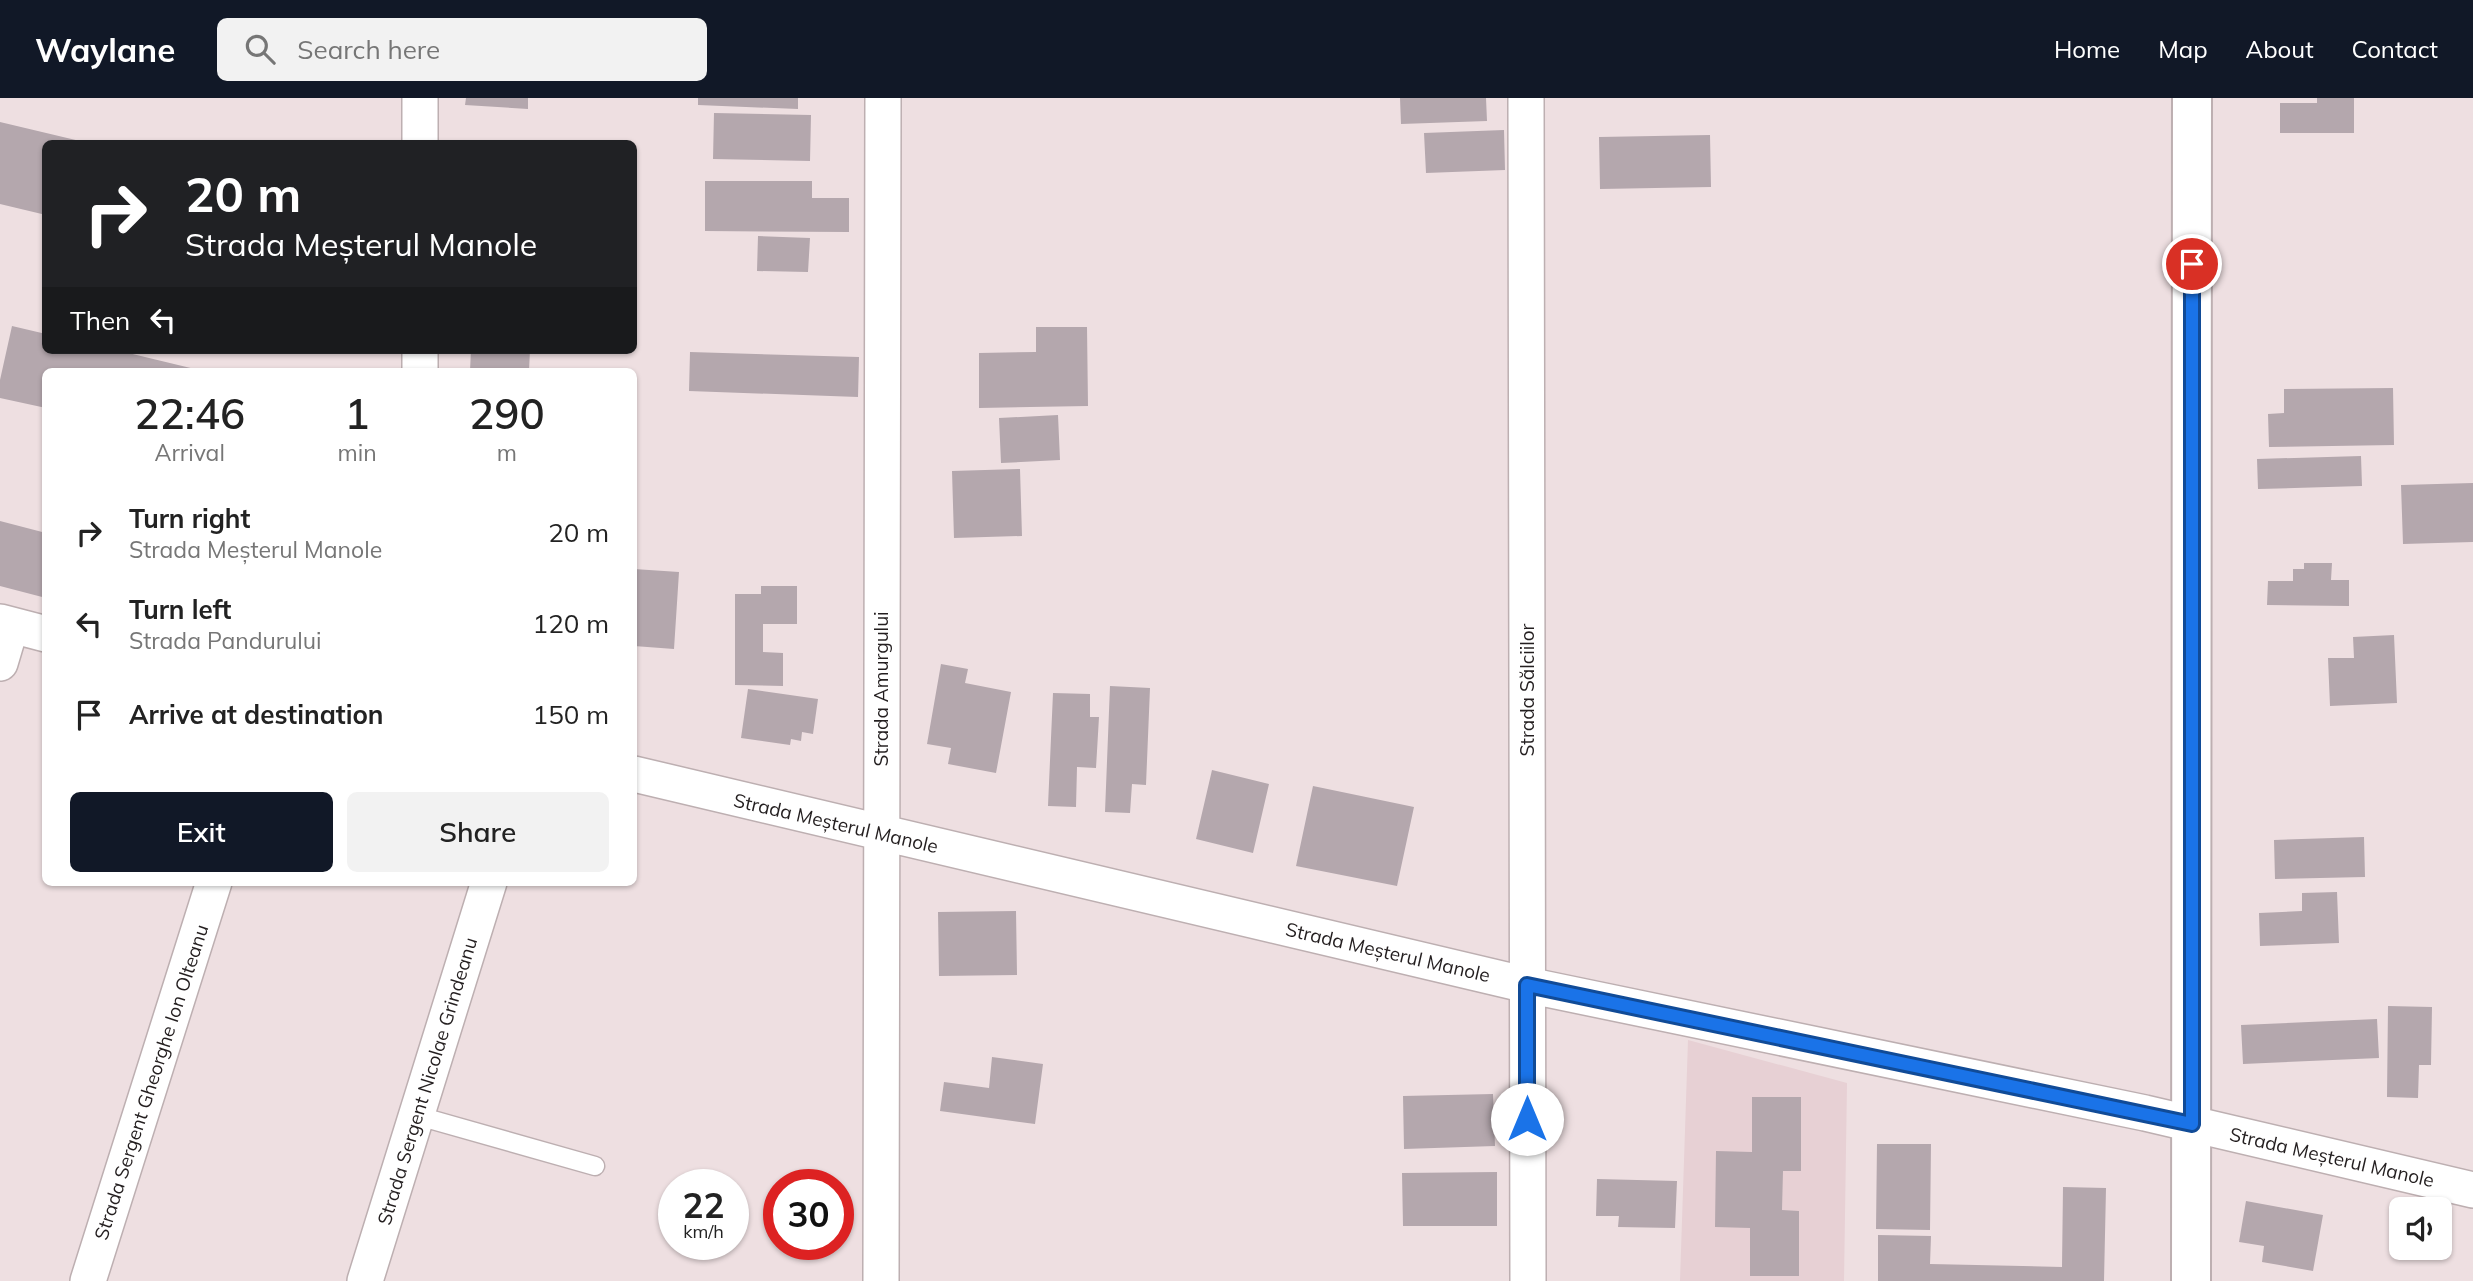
<!DOCTYPE html>
<meta charset="utf-8">
<style>
:root{--surface:#fff;--page:#f2f2f2;--text:#222;--muted:#767676;--accent:#111827}
body{margin:0;font-family:Mulish,sans-serif;background:var(--page);color:var(--text);height:100vh;display:flex;flex-direction:column;font-size:26px;white-space:nowrap}
*{box-sizing:border-box;margin:0}
p{font-size:23px;color:var(--muted)}
.icon{flex:none;width:38px;height:38px;fill:none;stroke:currentColor;stroke-width:2;stroke-linecap:round;stroke-linejoin:round}
.map{position:relative;flex:1;overflow:hidden}
.details{position:absolute;left:42px;top:270px;width:595px;height:518px;display:flex;flex-direction:column;background:var(--surface);border-radius:10px;box-shadow:0 2px 5px #0004}
.details>*{flex:none}
.hud{position:absolute;left:42px;top:42px;width:595px;height:214px;border-radius:10px;box-shadow:0 2px 5px #0004;background:#202124;color:#fff;overflow:hidden}
.tools{position:absolute;left:2389px;top:1099px;display:grid;gap:14px}
.tools a{display:grid;place-items:center;width:63px;height:63px;border-radius:10px;background:var(--surface);box-shadow:0 2px 5px #0004;font-size:35px}
.speed{position:absolute;left:658px;top:1071px;display:flex;gap:14px;font-size:35px;font-weight:700;text-align:center}
.speed>*{display:grid;place-content:center;width:91px;height:91px;border-radius:50%;background:var(--surface);box-shadow:0 2px 5px #0004;line-height:1}
.speed small{font-size:18px;font-weight:400}
.speed .limit{border:10px solid #d22;background:#fff;color:#111}
.pin{position:absolute;display:grid;place-items:center;width:60px;height:60px;color:#fff;margin:-30px;border:4px solid #fff;border-radius:50%;box-shadow:0 2px 7px #0007}
.me{position:absolute;width:77px;margin:-38px;rotate:0deg;stroke-linejoin:round;filter:drop-shadow(0 0 5px #0008)}
.turn{display:flex;align-items:center;gap:24px;height:147px;padding:0 28px;font-size:32px}
.turn .icon{width:91px;height:91px;stroke-width:2.5}
.turn b{display:block;font-size:49px;line-height:60px}
.then{display:flex;align-items:center;height:66px;padding:0 28px;background:#0003;gap:14px;font-size:26px}
.eta{display:flex;justify-content:space-evenly;align-items:center;height:119px;text-align:center}
.eta b{font-size:42px;font-weight:600;line-height:49px}
.button{display:flex;gap:14px;margin-top:auto;padding:14px 28px}
.button a{flex:1;height:80px;border-radius:10px;background:var(--accent);color:#fff;font-size:28px;font-weight:600;line-height:80px;text-align:center}
.button a+a{background:var(--page);color:var(--text)}
ul{padding:0;list-style:none}
li{display:flex;align-items:center;gap:21px;height:91px;padding:0 28px}
li div{flex:1}
li b{display:block;font-size:26px}
li em{font-style:normal}
header{display:flex;align-items:center;gap:42px;box-sizing:border-box;height:98px;padding:0 35px;background:var(--accent);color:#fff}
header strong{font-size:33px}
nav{display:flex;gap:38px;margin-inline-start:auto;font-size:24px}
.search{width:490px;height:63px;background:var(--page);display:flex;align-items:center;gap:18px;box-sizing:border-box;padding:0 24px;border-radius:10px;color:var(--muted);font-size:26px}
.map>svg:first-child{display:block}
.built{fill:#e7d0d4}
.building{fill:#b4a7ad}
.lines{fill:none;stroke-linecap:round;stroke-linejoin:round}
.lane-casing{stroke:#bdafb1;stroke-width:21}
.street-casing{stroke:#bdafb1;stroke-width:38}
.secondary-casing{stroke:#bdafb1;stroke-width:42}
.lane{stroke:#fff;stroke-width:18}
.street{stroke:#fff;stroke-width:35}
.secondary{stroke:#fff;stroke-width:38}
.route-casing{stroke:#114b97;stroke-width:18}
.route{stroke:#1a73e8;stroke-width:12}
.labels{text-anchor:middle;dominant-baseline:central;stroke-width:6;stroke-linejoin:round;paint-order:stroke}
.street-label{font-size:19px;fill:#231e1f;stroke:#fff}
</style>
<header>
<strong>Waylane</strong>
<div class="search"><svg class="icon" aria-label="search" viewBox="0 0 24 24"><circle cx="10" cy="10" r="6"/><path d="M15 15l6 6"/></svg>Search here</div>
<nav><a>Home</a><a>Map</a><a>About</a><a>Contact</a></nav>
</header>
<div class="map">
<svg width="2473" height="1183" viewBox="0 0 2473 1183">
<rect width="100%" height="100%" fill="#eedfe1"/>
<path class="built" d="M1688,942L1847,985L1844,1183H1680Z"/>
<path class="building" d="M466,0H528V11L465,7Z
M698,0H798V11L698,7Z
M1400,0H1486L1487,23L1401,26Z
M2317,0H2354V35H2280V5H2317Z
M714,15L811,17L810,63L713,61Z
M0,24L84,44L46,46V117L0,106Z
M1504,32L1505,72L1426,75L1424,35Z
M1710,37L1711,89L1600,91L1599,39Z
M705,83H812V100H849V134L705,133Z
M758,138L810,140L808,174L757,173Z
M12,228L46,236V252H116L203,273H46V310L0,300V282Z
M1036,229H1087L1088,308L979,310V255L1036,254Z
M471,252H530L529,273H470Z
M690,254L859,259L858,299L689,293Z
M2393,290L2394,347L2269,349L2268,316L2284,315V291Z
M1058,317L1060,362L1001,365L999,320Z
M2361,358L2362,388L2258,391L2257,361Z
M1020,371L1022,438L954,440L952,373Z
M2473,385V444L2403,446L2401,387Z
M0,423L46,435V500L0,488Z
M2304,465H2332L2331,482H2349V508L2267,507L2268,483H2293V471H2304Z
M634,471L679,474L674,551L634,548Z
M761,488H797V526H763V554L783,555V588L735,587V496H761Z
M2394,537L2397,605L2330,608L2328,560H2354L2353,539Z
M941,566L968,571L965,585L1011,594L996,675L948,666L951,650L927,646Z
M1110,588L1150,590L1146,687L1132,686L1130,715L1105,714Z
M748,591L818,601L813,636L802,634L801,643L791,641L790,647L741,640Z
M1053,595L1090,596V619H1099L1096,670L1077,669L1076,709L1048,708Z
M1212,672L1269,686L1253,755L1196,741Z
M1313,688L1414,709L1397,788L1296,768Z
M2364,739L2365,779L2275,781L2274,742Z
M2337,794L2339,845L2260,848L2259,815L2302,813V795Z
M1016,813L1017,877L939,878L938,814Z
M2388,908L2432,909L2431,967H2419L2418,1000L2387,999Z
M2377,921L2379,960L2243,966L2241,927Z
M992,959L1043,966L1035,1026L940,1013L944,984L989,990Z
M1493,996L1495,1048L1404,1051L1403,998Z
M1752,999H1801V1073H1783L1782,1112L1799,1113V1178H1750V1130L1715,1129L1716,1053L1752,1054Z
M1877,1046H1931L1930,1132L1876,1131Z
M1497,1074V1128H1403L1402,1075Z
M1597,1081L1677,1083L1675,1130L1618,1129L1619,1118H1596Z
M2063,1089L2106,1090L2104,1183H1878V1137L1931,1138L1930,1166L2062,1169Z
M2246,1103L2323,1117L2313,1173L2262,1164L2264,1148L2239,1144Z"/>
<g class="lines">
<g class="lane-casing">
<path id="lane" d="M415,1017L595,1068"/>
</g>
<g class="street-casing">
<path id="street" d="M420,0V46
M1526,0L1528,1183
M420,252V273
M0,524L46,536
M0,565L11,528
M634,676L1527,887L2145,1015L2473,1092
M88,1183L214,784
M365,1183L489,784
M881,1183L883,0"/>
</g>
<g class="secondary-casing">
<path id="secondary" d="M2191,1183L2192,0"/>
</g>
<use href="#lane" class="lane"/>
<use href="#street" class="street"/>
<use href="#secondary" class="secondary"/>
</g>
<g class="lines">
<g class="route-casing">
<path id="route" d="M1527,1021V887L2192,1026V166"/>
</g>
<use href="#route" class="route"/>
</g>
<g class="labels">
<g class="street-label">
<text transform="translate(881 591) rotate(-90)">Strada Amurgului</text>
<text transform="translate(1527 592) rotate(-90)">Strada Sălciilor</text>
<text transform="translate(836 725) rotate(13)">Strada Meșterul Manole</text>
<text transform="translate(1388 854) rotate(13)">Strada Meșterul Manole</text>
<text transform="translate(427 983) rotate(-73)">Strada Sergent Nicolae Grindeanu</text>
<text transform="translate(151 984) rotate(-72)">Strada Sergent Gheorghe Ion Olteanu</text>
<text transform="translate(2332 1059) rotate(13)">Strada Meșterul Manole</text>
</g>
</g>
</svg>
<div class="tools">
<a><svg class="icon" aria-label="sound" viewBox="0 0 24 24"><path d="M4 9h4l5-4v14l-5-4H4zM17 9q2 3 0 6"/></svg></a>
</div>
<div class="speed"><div>22<small>km/h</small></div><div class="limit">30</div></div>
<div class="pin" style="left:2192px;top:166px;background:#d93025"><svg class="icon" aria-label="arrive" viewBox="0 0 24 24"><path d="M6 21V4h12l-3 4 3 4H6"/></svg></div>
<svg class="me" style="left:1527px;top:1021px" viewBox="-20 -20 40 40"><circle r="19" fill="#fff"/><path d="M0-13L10 11 0 6-10 11z" fill="#1a73e8"/></svg>
<div class="hud">
<div class="turn"><svg class="icon" aria-label="right" viewBox="0 0 24 24"><path d="M7 20v-9h11M14 6l5 5-5 5"/></svg><div><b>20 m</b>Strada Meșterul Manole</div></div>
<div class="then">Then<svg class="icon" aria-label="left" viewBox="0 0 24 24"><path d="M17 20v-9H6M10 6l-5 5 5 5"/></svg></div>
</div>
<section class="details">
<div class="eta">
<div><b>22:46</b><p>Arrival</p></div>
<div><b>1</b><p>min</p></div>
<div><b>290</b><p>m</p></div>
</div>
<ul>
<li><svg class="icon" aria-label="right" viewBox="0 0 24 24"><path d="M7 20v-9h11M14 6l5 5-5 5"/></svg><div><b>Turn right</b><p>Strada Meșterul Manole</p></div><em>20 m</em></li>
<li><svg class="icon" aria-label="left" viewBox="0 0 24 24"><path d="M17 20v-9H6M10 6l-5 5 5 5"/></svg><div><b>Turn left</b><p>Strada Pandurului</p></div><em>120 m</em></li>
<li><svg class="icon" aria-label="arrive" viewBox="0 0 24 24"><path d="M6 21V4h12l-3 4 3 4H6"/></svg><div><b>Arrive at destination</b></div><em>150 m</em></li>
</ul>
<div class="button"><a>Exit</a><a>Share</a></div>
</section>
</div>
